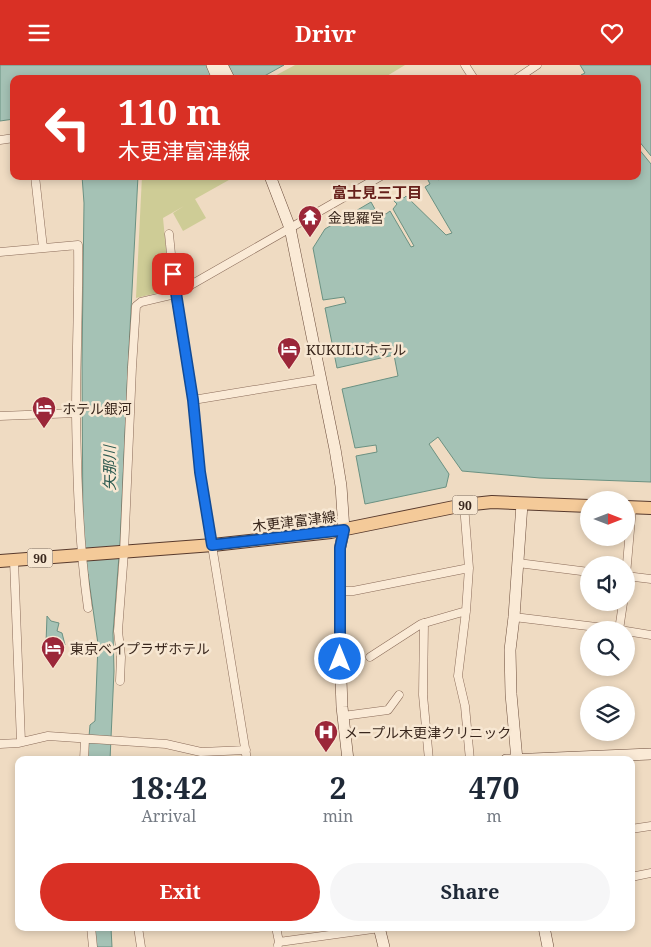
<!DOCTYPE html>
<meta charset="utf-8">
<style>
:root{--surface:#fff;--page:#f6f6f7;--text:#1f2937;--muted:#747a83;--accent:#d93025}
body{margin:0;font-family:"Noto Serif","Noto Sans JP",serif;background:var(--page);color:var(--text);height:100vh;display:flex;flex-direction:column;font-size:19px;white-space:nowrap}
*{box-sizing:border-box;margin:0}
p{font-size:16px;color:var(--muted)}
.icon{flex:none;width:28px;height:28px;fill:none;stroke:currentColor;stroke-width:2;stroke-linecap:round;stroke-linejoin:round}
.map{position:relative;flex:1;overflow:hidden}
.drawer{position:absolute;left:15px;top:691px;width:620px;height:175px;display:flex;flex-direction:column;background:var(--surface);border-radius:10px;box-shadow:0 2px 8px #0003}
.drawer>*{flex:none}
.hud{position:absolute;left:10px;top:10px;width:631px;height:105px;border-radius:10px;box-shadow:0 2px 8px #0003;background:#d93025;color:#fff;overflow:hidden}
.needle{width:32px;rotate:90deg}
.controls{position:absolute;left:580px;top:426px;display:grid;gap:10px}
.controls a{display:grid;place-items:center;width:55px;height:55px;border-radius:50%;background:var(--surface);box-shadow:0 2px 8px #0003;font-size:25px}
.pin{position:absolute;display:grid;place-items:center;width:42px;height:42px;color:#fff;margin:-21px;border-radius:10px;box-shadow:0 2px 8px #0006}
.me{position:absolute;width:55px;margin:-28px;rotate:0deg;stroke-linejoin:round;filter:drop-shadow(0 0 4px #0008)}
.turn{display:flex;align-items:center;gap:18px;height:105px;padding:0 25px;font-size:22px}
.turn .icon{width:65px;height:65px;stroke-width:2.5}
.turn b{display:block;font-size:35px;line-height:42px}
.eta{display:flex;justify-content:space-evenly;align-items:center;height:85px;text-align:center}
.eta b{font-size:30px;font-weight:700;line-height:35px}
.cta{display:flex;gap:10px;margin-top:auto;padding:10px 25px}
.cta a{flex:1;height:58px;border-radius:30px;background:var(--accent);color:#fff;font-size:20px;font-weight:700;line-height:58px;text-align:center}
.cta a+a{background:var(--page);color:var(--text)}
header{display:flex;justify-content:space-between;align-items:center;height:65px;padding:0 25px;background:var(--accent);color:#fff;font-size:22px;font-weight:700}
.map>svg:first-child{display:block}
.green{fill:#cecc96}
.water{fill:#a5c2b5;stroke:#6b9182}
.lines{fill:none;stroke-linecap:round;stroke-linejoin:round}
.street-casing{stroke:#8a6b59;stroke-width:9}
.secondary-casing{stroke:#6c4d3c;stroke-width:12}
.primary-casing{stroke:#583a2d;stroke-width:14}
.street{stroke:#faead6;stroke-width:8}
.secondary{stroke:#faead6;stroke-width:11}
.primary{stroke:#f4ca99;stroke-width:12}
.route-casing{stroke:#114b97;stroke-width:12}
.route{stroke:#1a73e8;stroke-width:9}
.labels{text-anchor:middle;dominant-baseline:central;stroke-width:5;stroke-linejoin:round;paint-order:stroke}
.shield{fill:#f7e7d2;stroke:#726153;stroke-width:1}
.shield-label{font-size:12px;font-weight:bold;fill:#39271d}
.poi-label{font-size:14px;fill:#39271d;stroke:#f7e7d2;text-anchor:start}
.street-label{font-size:14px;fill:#39271d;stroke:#f7e7d2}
.neighbourhood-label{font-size:15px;font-weight:bold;fill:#67201b;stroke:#f7e7d2}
.water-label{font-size:15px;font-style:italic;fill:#2c5a50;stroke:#f7e7d2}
</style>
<header><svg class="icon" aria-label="menu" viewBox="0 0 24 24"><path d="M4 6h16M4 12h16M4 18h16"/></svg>Drivr<svg class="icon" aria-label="heart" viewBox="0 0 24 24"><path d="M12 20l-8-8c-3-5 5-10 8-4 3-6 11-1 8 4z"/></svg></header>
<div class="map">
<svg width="651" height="882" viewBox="0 0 651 882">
<rect width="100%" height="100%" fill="#efdbc2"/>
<path class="green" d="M295,0H405L382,14H269Z
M142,111H236L195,134L206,153L183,166L173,148L184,141L163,153L170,225L136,233Z"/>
<path class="water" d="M0,0H284L259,14H14V54L0,56Z
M580,0H651V91L638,75V14H585L581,10L585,8Z
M638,83L651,99V417L540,413L462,406L438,372L429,379L449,409L446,422L365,439L356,391L377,387L376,380L355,383L342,324L398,311L394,290L337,303L325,243L346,238L344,232L323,235L313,183L325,164L371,137L376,146L386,149L390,146L411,182L414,181L393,144L397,139L394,136L400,129L404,133L406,131L446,170L452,168L425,122L430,119L428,115L435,111L438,115L444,111H638Z
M82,111H138L128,302L120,478L113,568L114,606L110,695H87L90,660L95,656L98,579L88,509H86L83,479L82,297L84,138Z
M47,551L51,556L59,558L57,566L62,568L65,580L62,583H57L52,576L48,579L46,578Z
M94,863H111L112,882H95Z"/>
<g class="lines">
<g class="street-casing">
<path id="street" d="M465,0L474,14
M516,14L537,0
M0,75L14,73
M35,111L43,183
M169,169L175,229L193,335L200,407L247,695
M0,187L78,180C79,237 76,292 76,349C77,413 79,479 88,543
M193,335L321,314
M0,351L76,348
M464,440L469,503L466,546L458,611L465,641L470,695
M14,495L21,677
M518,498L589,507
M626,510L632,442
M626,511L651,514
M340,526H353L469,503
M514,552L621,565
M424,558L423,630L429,695
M619,565L623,538
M626,566L651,570
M370,592L421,559L466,546
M120,616L121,592L118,566L124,487L132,302L136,241L141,237L175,229L381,111
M343,651L388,645L399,630
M0,679L18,678L48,671L166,679L201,687L246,685
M84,695L85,674
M631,764L651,761
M631,812L651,808
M91,862L93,882
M138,862L141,882
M276,862L279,877L278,880
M279,877L380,863"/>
</g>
<g class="secondary-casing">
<path id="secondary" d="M212,0L218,14
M222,0L229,14
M270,111L290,163L335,384L341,421L344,465L340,483V588L342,642L348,695
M506,695L651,689
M517,695L511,629L510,585L514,552L522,439
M379,862L384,882
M544,862L548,882"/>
</g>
<g class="primary-casing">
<path id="primary" d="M626,442L651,443
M0,496L213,480L331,467L464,440L492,437L589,441"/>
</g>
<use href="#street" class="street"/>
<use href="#secondary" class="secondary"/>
<use href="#primary" class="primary"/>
</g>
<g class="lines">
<g class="route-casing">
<path id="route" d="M173,209L193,335L200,407L212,480L344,465L340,483V594"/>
</g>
<use href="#route" class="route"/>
</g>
<defs>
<g id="temple-pin" transform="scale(1.25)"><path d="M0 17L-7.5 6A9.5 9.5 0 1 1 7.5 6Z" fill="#9b2739" stroke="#f7e7d2"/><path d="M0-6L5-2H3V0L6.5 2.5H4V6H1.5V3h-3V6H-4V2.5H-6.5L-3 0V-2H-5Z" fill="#fff"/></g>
<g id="hotel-pin" transform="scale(1.25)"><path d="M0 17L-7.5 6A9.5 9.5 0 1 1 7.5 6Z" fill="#9b2739" stroke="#f7e7d2"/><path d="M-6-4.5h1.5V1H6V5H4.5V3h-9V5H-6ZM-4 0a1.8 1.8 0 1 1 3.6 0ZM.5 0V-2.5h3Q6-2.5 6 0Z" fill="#fff"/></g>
<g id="hospital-pin" transform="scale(1.25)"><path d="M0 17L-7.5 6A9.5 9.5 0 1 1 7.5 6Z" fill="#9b2739" stroke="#f7e7d2"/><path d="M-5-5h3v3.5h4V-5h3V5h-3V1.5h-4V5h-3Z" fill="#fff"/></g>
</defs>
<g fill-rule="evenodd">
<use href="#temple-pin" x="310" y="152"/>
<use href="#hotel-pin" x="289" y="284"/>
<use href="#hotel-pin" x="44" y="343"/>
<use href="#hotel-pin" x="53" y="583"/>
<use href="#hospital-pin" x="326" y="667"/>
</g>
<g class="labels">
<g class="shield">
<rect x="452.5" y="430.5" width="25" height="19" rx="4"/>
<rect x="27.5" y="483.5" width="25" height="19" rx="4"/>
</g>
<g class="shield-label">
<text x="465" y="440">90</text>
<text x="40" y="493">90</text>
</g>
<g class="poi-label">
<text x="328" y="152">金毘羅宮</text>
<text x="306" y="284">KUKULUホテル</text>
<text x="62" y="343">ホテル銀河</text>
<text x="70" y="583">東京ベイプラザホテル</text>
<text x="344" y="667">メープル木更津クリニック</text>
</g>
<g class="street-label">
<text transform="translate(294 456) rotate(-7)">木更津富津線</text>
</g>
<g class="neighbourhood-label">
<text x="377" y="127">富士見三丁目</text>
</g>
<g class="water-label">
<text transform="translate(109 403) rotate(-90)">矢那川</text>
</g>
</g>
</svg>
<div class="controls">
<a><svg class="needle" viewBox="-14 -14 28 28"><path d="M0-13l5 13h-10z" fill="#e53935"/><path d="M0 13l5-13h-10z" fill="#747a83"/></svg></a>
<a><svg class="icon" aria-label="sound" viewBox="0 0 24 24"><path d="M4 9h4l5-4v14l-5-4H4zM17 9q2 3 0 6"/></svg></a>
<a><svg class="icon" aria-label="search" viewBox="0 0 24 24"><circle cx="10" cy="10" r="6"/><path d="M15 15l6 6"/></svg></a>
<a><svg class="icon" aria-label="layers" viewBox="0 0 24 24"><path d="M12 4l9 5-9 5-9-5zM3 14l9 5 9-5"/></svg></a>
</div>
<div class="pin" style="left:173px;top:209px;background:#d93025"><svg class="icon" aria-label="arrive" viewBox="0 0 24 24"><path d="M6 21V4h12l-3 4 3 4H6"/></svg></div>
<svg class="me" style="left:340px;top:594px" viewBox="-20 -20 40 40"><circle r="17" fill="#1a73e8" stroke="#fff" stroke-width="3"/><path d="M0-11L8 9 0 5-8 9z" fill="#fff"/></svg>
<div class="hud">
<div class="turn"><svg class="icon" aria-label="left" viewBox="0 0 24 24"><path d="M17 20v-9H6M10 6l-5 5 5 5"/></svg><div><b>110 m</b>木更津富津線</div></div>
</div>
<section class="drawer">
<div class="eta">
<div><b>18:42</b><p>Arrival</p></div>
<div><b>2</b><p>min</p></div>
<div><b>470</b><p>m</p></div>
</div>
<div class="cta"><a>Exit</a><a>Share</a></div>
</section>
</div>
